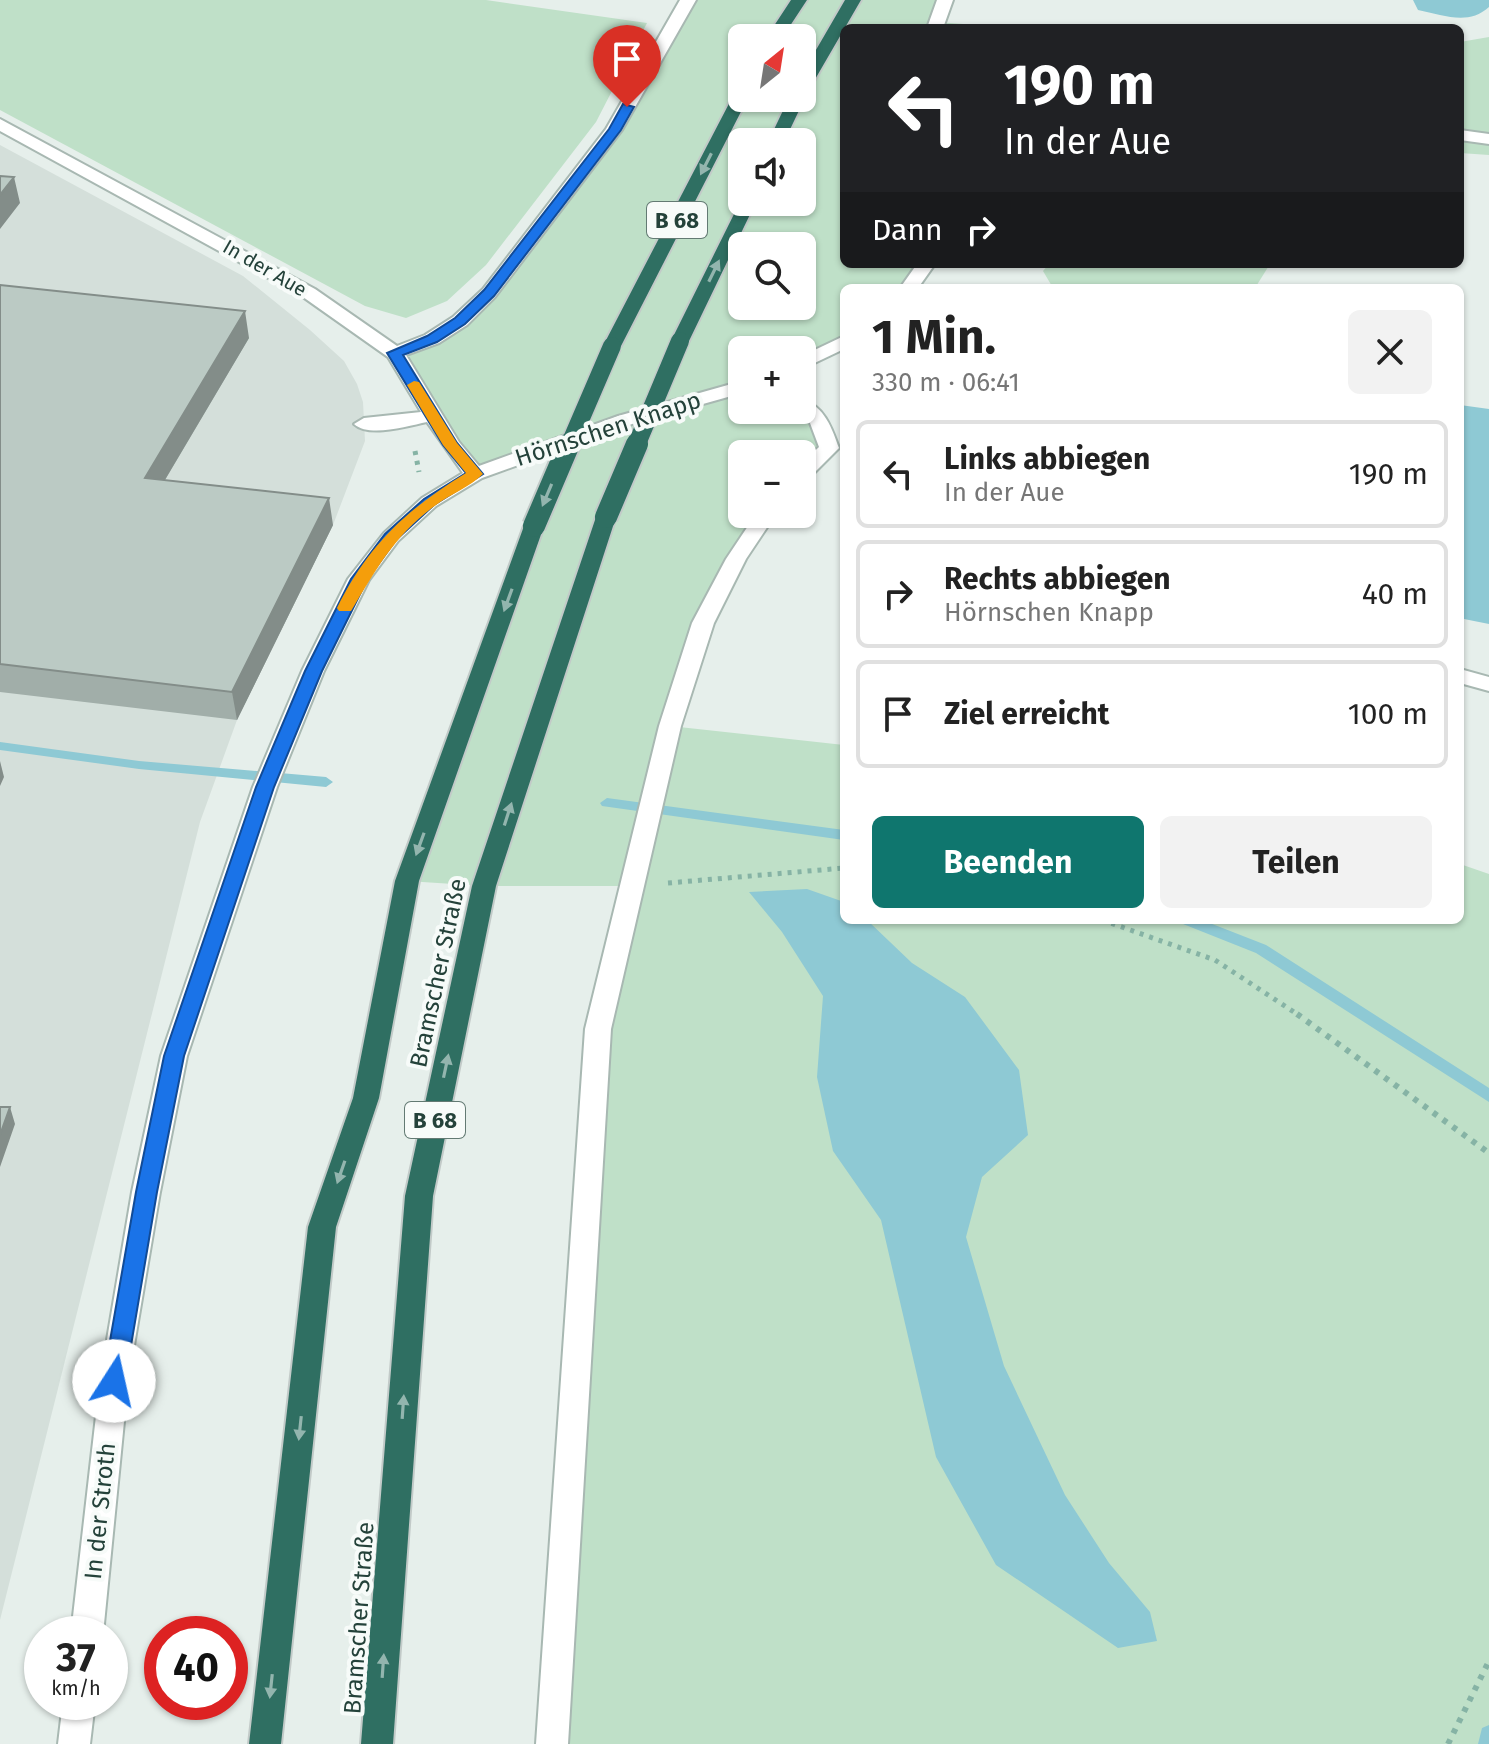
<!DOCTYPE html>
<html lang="de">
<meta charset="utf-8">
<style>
:root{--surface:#fff;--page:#f2f2f2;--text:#222;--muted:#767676;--line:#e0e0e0;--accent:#0f766e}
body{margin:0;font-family:"Fira Sans",sans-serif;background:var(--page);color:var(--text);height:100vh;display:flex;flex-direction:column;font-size:30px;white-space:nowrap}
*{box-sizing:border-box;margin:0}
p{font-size:26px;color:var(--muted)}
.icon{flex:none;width:44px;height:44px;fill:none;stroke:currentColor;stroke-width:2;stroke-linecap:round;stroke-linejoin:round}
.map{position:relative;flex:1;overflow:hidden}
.drawer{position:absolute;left:840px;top:284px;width:624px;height:640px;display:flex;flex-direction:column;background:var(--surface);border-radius:12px;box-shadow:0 2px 6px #0004}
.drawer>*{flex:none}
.guide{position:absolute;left:840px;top:24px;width:624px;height:244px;border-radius:12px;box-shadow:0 2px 6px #0004;background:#202124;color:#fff;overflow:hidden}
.needle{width:52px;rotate:30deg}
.tools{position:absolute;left:728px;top:24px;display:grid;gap:16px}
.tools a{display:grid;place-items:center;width:88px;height:88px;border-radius:12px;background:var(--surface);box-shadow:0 2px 6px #0004;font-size:40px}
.speed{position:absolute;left:24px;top:1616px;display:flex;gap:16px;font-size:40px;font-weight:700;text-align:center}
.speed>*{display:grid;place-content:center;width:104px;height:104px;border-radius:50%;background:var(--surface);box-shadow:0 2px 6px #0004;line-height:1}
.speed small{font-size:20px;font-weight:400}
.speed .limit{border:12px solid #d22;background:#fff;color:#111}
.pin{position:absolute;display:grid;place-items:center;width:68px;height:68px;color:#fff;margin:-82px -34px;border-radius:50% 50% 50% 0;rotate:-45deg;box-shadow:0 0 8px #0007}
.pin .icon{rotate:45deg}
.me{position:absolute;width:88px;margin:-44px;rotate:10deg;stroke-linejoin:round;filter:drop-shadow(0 0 6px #0008)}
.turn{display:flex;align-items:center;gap:28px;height:168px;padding:0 32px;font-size:36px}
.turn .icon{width:104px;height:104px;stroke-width:2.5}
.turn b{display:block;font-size:56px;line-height:68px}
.then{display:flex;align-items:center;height:76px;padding:0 32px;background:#0003;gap:16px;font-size:30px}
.round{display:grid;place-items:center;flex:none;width:84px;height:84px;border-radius:12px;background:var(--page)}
.overview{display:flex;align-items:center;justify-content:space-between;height:136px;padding:0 32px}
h1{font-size:48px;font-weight:700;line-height:60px}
.primary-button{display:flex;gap:16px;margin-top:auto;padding:16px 32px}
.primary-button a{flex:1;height:92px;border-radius:12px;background:var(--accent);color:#fff;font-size:32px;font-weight:700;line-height:92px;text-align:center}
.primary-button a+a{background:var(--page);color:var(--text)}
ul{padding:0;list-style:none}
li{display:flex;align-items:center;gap:24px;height:108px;margin:0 16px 12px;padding:0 16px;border:4px solid var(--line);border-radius:12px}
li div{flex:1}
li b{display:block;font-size:30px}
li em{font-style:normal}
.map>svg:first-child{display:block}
.built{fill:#d4dfda}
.green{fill:#bfe0c8;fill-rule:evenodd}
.water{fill:#8ec9d4}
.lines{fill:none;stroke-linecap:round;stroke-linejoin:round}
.stream{fill:#8ec9d4;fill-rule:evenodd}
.minor-casing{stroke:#a8b8b2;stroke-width:4}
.highway-casing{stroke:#c2cac8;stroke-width:4}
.path-far1{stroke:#86b3a5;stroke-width:5;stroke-dasharray:4 6;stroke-linecap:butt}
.path{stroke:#86b3a5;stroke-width:6;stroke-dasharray:5 7;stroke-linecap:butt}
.minor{fill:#fff;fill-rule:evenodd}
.highway{fill:#2f6f62;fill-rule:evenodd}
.highway-bridge-far1-casing{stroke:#c2cac8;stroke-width:21;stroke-linecap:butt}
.highway-bridge-casing{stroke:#c2cac8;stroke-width:26;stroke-linecap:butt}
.highway-bridge-far1{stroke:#2f6f62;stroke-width:18}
.highway-bridge{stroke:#2f6f62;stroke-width:22}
.wall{fill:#a1aea9}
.shaded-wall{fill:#838d89}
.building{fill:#bbcac4;stroke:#838d89;stroke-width:2}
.oneway{fill:#93b5ae}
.route{fill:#1a73e8;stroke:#114b97;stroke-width:2}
.slow{fill:#f59e0b}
.labels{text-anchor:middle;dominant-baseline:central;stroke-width:8;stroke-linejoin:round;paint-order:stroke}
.far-street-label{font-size:20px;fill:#24423a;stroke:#f7fbf9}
.shield{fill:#f7fbf9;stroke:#637a73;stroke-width:2}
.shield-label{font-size:22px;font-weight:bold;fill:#24423a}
.street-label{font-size:24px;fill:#24423a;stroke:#f7fbf9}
</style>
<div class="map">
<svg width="1489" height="1744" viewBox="0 0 1489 1744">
<rect width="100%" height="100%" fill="#e6efeb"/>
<path class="built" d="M0,145L243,276L310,330L344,361L357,384L363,402L365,441L333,525L237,720L200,822L0,1620Z"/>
<path class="green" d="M0,0H486L647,23L596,122L486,265L447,301L406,318L365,306L0,110Z
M688,0H945L937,22L1016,28H844V264H926L909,288H844V342L802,363V350H742V410H802L829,448L802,474V454H742V514H766L736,559L670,726L844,745V920H1460V864L1489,874V1744H552L598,1029L631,886H484L407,881L571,440L475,474L395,353L460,321L614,130ZM742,38H802V98H742ZM742,142H802V202H742ZM742,246H802V306H742Z
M1489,37V155L1460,153V42Z
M1049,264H1270L1255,288H1053L1043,271Z"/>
<path class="water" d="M1413,0H1489V7C1468,26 1444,15 1418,10Z
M1460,405L1489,409V624L1464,619L1460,614Z
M807,889L844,902V920H867L912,963L965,997L1019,1070L1028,1135L982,1177L966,1237L1004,1366L1065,1495L1109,1563L1150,1612L1157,1641L1118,1648L996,1565L936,1457L881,1220L833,1151L817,1077L823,996L782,932L749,892Z"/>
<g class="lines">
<path class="stream" d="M0,742L139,761L326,777L333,782L326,787L139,769L0,750Z
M607,798L844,830V840L602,806L600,803Z
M1181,920H1202L1266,945L1489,1088V1102L1256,953L1183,924Z
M1489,1725V1744H1478L1482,1728Z"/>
<g class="minor-casing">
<path id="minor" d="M680,0H696L622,130L495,297L467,325L439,343L406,355L459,442L479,466L618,416L742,381V393L632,424L482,478L436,506L398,541L369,580L324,671L277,787L187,1056L160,1192L128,1381L103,1634H71L100,1381L132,1192L161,1056L253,787L302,671L348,579L384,533L422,498L463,473L427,422C408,426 369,438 354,424L364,418L421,412L388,357L303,297L0,131V119L315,289L397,346L425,335L453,317L483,289L606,129Z
M937,0H953L943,28H927Z
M1460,130L1489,134V144L1460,140Z
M917,264H935L918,288H900Z
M844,336V349L802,369V356Z
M802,400C825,406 832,429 839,448L809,478L802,480V463L819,447L810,423L795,410H802Z
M756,514H776L746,559L714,623L681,726L611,1029L568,1744H536L585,1029L659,726L692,623L726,559Z
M1460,669L1489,677V691L1460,683Z
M63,1702H95L90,1744H58Z"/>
</g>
<g class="highway-casing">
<path id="highway" d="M791,0H807L782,38H766Z
M845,0H861L810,88L802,93V74Z
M742,89V98H748L621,346L612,352L605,350L603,346L734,94Z
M802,94L805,98L784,142H768L789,98H802Z
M742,198V202H756L689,341L687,345H673L671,341Z
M606,511L616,517L496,886L433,1196L393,1744H361L405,1196L472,886L596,517Z
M534,520L544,526L419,881L379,1098L336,1227L281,1744H249L308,1227L353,1098L395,881L524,526Z"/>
</g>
<path class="path-far1" d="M415,451L419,472
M668,883L844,868
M1102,920L1215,960L1300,1016"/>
<path class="path" d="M1297,1014L1489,1153
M39,1695L42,1671
M1448,1744L1489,1661"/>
<use href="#minor" class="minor"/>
<use href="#highway" class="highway"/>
<g class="highway-bridge-far1-casing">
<path id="highway-bridge-far1" d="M569,446L612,346
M636,446L680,341"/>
</g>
<g class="highway-bridge-casing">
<path id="highway-bridge" d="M606,517L637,444
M534,526L569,444"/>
</g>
<use href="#highway-bridge-far1" class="highway-bridge-far1"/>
<use href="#highway-bridge" class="highway-bridge"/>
</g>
<path class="wall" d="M0,285L249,338L165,480L333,525L237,720L0,692Z"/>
<path class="shaded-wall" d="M14,177L20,203L0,229V195Z
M245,311L249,338L150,505L145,478Z
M329,498L333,525L237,720L232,692Z
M0,761L4,777L0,786Z
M10,1107L15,1124L0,1167V1135Z"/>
<path class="building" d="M0,176L14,177L0,195Z
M0,285L245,311L145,478L329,498L232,692L0,664Z
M0,1107H10L0,1135Z"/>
<defs><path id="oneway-solid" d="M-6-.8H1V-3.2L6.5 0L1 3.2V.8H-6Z" transform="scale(2)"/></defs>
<g class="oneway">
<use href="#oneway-solid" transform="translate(706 164) rotate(117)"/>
<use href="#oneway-solid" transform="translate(714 271) rotate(-64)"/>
<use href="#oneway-solid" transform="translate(547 495) rotate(113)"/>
<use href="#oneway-solid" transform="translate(508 600) rotate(110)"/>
<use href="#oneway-solid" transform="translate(508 814) rotate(-72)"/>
<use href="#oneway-solid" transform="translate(420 844) rotate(110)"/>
<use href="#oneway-solid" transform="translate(446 1066) rotate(-78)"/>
<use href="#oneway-solid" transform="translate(341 1172) rotate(109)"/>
<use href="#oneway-solid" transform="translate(403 1407) rotate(-86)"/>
<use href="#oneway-solid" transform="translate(300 1428) rotate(96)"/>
<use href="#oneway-solid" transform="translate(383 1666) rotate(-86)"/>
<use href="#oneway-solid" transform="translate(271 1686) rotate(96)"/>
</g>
<path class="route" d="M623,104L634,107L621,130L494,296L465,324L437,342L403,355L457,443L483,474L434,505L396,540L367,580L322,671L274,787L184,1056L157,1192L125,1381L122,1388L114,1390L106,1388L103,1381L136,1192L164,1056L256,787L305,671L351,579L385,534L424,499L466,473L443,445L387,353L427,336L455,318L484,290L609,129Z"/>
<path class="slow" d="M414,381L419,382L457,443L483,474C470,487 451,494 436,505C395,534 376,570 351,611H339L337,608C368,545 407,509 466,473L443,445L407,385Z"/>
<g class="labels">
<g class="far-street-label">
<text transform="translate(265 268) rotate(30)">In der Aue</text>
</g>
<g class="shield">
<rect x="647" y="202" width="60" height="36" rx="6"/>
<rect x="405" y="1102" width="60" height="36" rx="6"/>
</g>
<g class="shield-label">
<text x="677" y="220">B 68</text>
<text x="435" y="1120">B 68</text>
</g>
<g class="street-label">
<text transform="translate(608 429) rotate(-18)">Hörnschen Knapp</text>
<text transform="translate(438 973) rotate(-78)">Bramscher Straße</text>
<text transform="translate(100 1511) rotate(-84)">In der Stroth</text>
<text transform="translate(359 1618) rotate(-86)">Bramscher Straße</text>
</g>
</g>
</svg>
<div class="tools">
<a><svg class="needle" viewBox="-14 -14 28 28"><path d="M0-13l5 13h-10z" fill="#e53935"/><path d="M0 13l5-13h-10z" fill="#767676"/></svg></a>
<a><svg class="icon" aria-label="sound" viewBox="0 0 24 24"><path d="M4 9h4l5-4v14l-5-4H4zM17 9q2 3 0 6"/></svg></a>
<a><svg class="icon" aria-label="search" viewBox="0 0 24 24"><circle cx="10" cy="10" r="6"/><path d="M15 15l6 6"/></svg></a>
<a>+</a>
<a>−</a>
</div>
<div class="speed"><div>37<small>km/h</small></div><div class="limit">40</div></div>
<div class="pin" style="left:627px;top:107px;background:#d93025"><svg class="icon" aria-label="arrive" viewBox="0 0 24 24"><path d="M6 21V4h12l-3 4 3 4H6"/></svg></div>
<svg class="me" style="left:114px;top:1381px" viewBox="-20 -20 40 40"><circle r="19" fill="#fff"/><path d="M0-13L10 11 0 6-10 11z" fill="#1a73e8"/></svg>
<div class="guide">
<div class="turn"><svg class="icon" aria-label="left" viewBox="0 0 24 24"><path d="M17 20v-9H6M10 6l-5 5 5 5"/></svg><div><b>190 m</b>In der Aue</div></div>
<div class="then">Dann<svg class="icon" aria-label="right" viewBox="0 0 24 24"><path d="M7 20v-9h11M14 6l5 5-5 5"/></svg></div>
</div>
<section class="drawer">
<div class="overview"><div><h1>1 Min.</h1><p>330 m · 06:41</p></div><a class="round"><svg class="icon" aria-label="close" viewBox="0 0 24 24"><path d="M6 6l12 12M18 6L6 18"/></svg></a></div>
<ul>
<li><svg class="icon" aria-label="left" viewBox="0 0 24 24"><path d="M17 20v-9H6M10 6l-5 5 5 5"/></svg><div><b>Links abbiegen</b><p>In der Aue</p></div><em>190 m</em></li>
<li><svg class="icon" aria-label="right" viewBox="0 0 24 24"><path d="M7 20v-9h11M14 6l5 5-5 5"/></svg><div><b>Rechts abbiegen</b><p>Hörnschen Knapp</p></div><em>40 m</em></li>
<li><svg class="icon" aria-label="arrive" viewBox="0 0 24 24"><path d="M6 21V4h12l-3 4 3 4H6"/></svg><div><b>Ziel erreicht</b></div><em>100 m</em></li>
</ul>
<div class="primary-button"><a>Beenden</a><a>Teilen</a></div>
</section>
</div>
